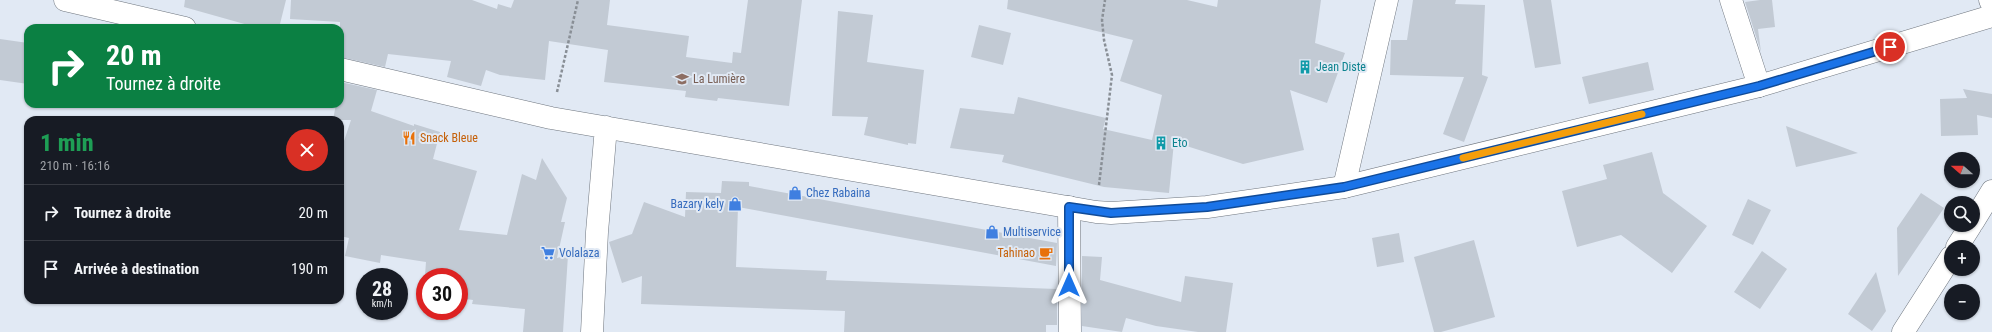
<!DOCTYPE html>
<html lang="fr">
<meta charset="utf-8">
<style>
:root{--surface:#171b24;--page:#20242c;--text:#f1f3f6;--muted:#9ea1a6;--line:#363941}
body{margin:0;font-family:"Roboto Condensed",sans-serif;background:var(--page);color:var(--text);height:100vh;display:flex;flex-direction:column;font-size:15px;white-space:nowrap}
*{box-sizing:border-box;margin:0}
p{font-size:13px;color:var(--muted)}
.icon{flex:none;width:22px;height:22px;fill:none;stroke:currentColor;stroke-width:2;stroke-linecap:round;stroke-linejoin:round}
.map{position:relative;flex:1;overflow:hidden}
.side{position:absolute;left:24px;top:116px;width:320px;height:188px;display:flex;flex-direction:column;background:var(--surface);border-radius:12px;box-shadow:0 1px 3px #0004}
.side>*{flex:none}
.guide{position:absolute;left:24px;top:24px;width:320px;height:84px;border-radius:12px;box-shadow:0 1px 3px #0004;background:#0b8043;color:#fff;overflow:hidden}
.needle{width:26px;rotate:290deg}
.fabs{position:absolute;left:1944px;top:152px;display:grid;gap:8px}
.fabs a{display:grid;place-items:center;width:36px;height:36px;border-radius:50%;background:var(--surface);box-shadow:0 1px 3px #0004;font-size:20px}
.speed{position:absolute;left:356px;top:268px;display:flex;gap:8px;font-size:20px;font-weight:700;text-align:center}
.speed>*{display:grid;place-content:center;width:52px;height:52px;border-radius:50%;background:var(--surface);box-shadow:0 1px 3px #0004;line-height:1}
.speed small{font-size:10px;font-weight:400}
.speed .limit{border:6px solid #d22;background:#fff;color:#111}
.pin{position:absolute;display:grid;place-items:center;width:34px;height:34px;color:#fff;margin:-17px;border:2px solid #fff;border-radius:50%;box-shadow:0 1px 4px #0007}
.me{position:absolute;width:44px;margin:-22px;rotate:0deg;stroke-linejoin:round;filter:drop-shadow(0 0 3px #0008)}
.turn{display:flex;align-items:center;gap:14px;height:84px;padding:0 16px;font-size:18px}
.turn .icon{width:52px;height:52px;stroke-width:2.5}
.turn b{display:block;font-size:28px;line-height:34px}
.round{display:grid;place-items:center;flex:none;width:42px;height:42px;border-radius:21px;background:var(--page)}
.overview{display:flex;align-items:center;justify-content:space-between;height:68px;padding:0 16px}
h1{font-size:24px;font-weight:800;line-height:30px;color:#1e9e55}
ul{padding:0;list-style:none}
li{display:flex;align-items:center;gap:12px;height:56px;padding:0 16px;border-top:1px solid var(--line)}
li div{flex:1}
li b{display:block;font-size:15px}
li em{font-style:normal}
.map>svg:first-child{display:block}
.building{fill:#c2cad4}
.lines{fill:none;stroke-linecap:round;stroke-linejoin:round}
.street-casing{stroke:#6f767f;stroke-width:23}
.secondary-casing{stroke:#6f767f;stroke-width:23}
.path{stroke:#898f96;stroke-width:2.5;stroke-dasharray:3 2;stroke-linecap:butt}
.street{stroke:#fff;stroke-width:22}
.secondary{stroke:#fff;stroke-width:22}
.route-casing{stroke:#114b97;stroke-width:10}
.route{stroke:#1a73e8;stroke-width:7}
.slow{stroke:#f59e0b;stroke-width:7}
.labels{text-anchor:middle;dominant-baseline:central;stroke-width:4;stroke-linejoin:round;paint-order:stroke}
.culture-label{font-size:12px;fill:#0d838f;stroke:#e1e9f4;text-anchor:start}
.education-label{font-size:12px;fill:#785e54;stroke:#e1e9f4;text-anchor:start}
.food-label{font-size:12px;fill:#c56008;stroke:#e1e9f4;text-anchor:start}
.shop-label{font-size:12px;fill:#366cbe;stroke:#e1e9f4;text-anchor:start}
</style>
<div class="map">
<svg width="1992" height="332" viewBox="0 0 1992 332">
<rect width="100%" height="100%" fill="#e1e9f4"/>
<path class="building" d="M185,0H286L279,28H259L184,7Z
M291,0H472L497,9L498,4L511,8L514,0H610L607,25L689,36L686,57L732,63L733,52L741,53L748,0H802L789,106L718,98L717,101L685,97L686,91L604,82L608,50L549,41L545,80L500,75L486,70L481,86L447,77L451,61L388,54L385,67L340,57V22L290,19Z
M1008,0H1187L1217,7L1218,0H1321L1315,43L1345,53L1327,103L1290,90L1304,150L1243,164L1174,142L1169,193L1104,187L1002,162L1004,155L950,148L960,108L1014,114L1018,97L1106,118L1103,129L1152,140L1162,95L1120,81L1133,40L1007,9Z
M1413,0H1456L1455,4L1485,5L1482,75L1488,77L1464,142L1443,134L1464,77L1390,75L1391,40H1407Z
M1523,0H1551L1561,64L1535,68Z
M1760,0H1772L1775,27L1758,29L1761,52L1745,2Z
M838,11L873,15L867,62L924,70L916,144L908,143V145L864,135L868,117L832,116Z
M979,25L1011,33L1003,65L971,57Z
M0,39L28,43V84L0,80Z
M1648,62L1654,90L1589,104L1582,77Z
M340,82L377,90L371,111L414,126V124L440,132L433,159L477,171L459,230L507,235L522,174L536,180L542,158L567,198L561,222H565L557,258L568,255L563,332H523L525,309L472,304L473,300L459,298V277H425L424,288L426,262L381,255L380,263L345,256L349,238L340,236V153L351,120H333L336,104H340Z
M1963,89L1992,94V118L1977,115L1978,135L1941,136L1940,99L1967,98Z
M1786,126L1858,153L1796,167Z
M1652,152L1663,193L1707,226L1672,273L1621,235L1577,247L1562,191L1607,179L1603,165Z
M722,181L749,182V186L1057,243L1056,266L738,207L736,267L827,271L826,280L1057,289V325H1046V332H844L845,311L641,304L642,276L622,283L609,242L632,234L644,202L685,217L686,192L721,193Z
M1921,193L1944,208L1898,276L1897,228Z
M1748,199L1771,210L1753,245L1732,235Z
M1399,233L1404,262L1377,267L1372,238Z
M1474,240L1495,317L1441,332H1434L1414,257Z
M1762,251L1787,269L1760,309L1734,292Z
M1082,256L1102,257L1100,280L1181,302L1185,276L1233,283L1226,332H1198L1156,326L1126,318L1122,332L1082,326Z
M1876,272L1886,311L1872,331L1848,314Z"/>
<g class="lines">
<g class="street-casing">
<path id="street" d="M1731,0L1759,86
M1990,0L1992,4
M1344,187L1387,0
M1069,207L1070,332
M1973,222L1992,191
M1957,247L1971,225
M1903,332L1951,257"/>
</g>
<g class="secondary-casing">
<path id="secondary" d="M65,0L185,28
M340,69L551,118L1096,212L1111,213L1207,207L1344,187L1759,86L1992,16
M592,332L597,232L606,127"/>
</g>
<path class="path" d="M557,92L578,0
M1099,185L1112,75L1104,40L1102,20L1105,0"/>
<use href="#street" class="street"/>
<use href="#secondary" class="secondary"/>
</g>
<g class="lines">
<g class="route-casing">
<path id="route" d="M1069,285V207L1111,213L1207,207L1344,187L1759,86L1890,47"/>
</g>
<use href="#route" class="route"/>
<path class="slow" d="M1463,158L1642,114"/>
</g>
<defs>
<g id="building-bare" transform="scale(1.08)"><path d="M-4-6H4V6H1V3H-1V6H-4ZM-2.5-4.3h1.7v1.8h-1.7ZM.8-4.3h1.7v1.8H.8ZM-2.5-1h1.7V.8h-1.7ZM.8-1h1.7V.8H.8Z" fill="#0f9aa8" stroke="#e1e9f4" stroke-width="2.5" paint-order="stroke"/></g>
<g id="school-bare" transform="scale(1.08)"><path d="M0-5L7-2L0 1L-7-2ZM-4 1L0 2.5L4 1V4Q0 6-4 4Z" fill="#8d6e63" stroke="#e1e9f4" stroke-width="2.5" paint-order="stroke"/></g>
<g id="restaurant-bare" transform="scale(1.08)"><path d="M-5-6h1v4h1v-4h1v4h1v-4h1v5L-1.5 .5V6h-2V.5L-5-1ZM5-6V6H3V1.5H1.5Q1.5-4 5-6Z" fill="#e8710a" stroke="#e1e9f4" stroke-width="2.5" paint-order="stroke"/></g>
<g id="shop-bare" transform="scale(1.08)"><path d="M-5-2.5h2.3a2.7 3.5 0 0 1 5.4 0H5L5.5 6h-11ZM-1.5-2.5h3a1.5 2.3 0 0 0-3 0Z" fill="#3f7fe0" stroke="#e1e9f4" stroke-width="2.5" paint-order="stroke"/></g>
<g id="supermarket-bare" transform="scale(1.08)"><path d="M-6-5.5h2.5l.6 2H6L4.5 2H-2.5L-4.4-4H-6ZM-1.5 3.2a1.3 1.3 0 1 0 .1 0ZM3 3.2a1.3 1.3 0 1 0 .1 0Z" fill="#3f7fe0" stroke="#e1e9f4" stroke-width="2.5" paint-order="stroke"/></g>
<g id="cafe-bare" transform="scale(1.08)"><path d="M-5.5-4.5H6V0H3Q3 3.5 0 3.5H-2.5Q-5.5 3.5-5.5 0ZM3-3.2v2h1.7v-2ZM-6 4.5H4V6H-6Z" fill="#e8710a" stroke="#e1e9f4" stroke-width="2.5" paint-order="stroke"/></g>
</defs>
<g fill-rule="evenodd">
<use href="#building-bare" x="1305" y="67"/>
<use href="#school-bare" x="682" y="79"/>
<use href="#restaurant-bare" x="409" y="138"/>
<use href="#building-bare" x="1161" y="143"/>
<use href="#shop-bare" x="795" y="193"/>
<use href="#shop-bare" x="735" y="204"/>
<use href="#shop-bare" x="992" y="232"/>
<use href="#supermarket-bare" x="548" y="253"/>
<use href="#cafe-bare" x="1046" y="253"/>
</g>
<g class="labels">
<g class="culture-label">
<text x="1316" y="67">Jean Diste</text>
<text x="1172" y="143">Eto</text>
</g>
<g class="education-label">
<text x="693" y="79">La Lumière</text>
</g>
<g class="food-label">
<text x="420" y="138">Snack Bleue</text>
<text x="1035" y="253" text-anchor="end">Tahinao</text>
</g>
<g class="shop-label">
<text x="806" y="193">Chez Rabaina</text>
<text x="724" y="204" text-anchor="end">Bazary kely</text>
<text x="1003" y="232">Multiservice</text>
<text x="559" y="253">Volalaza</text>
</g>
</g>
</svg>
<div class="fabs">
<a><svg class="needle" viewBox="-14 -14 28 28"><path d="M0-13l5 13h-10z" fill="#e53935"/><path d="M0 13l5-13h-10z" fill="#9ea1a6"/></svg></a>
<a><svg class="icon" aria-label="search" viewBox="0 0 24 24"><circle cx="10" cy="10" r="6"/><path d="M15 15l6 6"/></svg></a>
<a>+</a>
<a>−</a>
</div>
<div class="speed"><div>28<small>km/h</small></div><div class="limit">30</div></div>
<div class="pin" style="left:1890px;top:47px;background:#d93025"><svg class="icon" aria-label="arrive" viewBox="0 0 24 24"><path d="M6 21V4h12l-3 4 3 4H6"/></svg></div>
<svg class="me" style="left:1069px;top:285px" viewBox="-20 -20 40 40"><path d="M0-17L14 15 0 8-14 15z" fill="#1a73e8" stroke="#fff" stroke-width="4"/></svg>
<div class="guide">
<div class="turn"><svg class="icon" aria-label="right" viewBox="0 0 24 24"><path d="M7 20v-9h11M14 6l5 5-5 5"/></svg><div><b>20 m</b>Tournez à droite</div></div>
</div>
<section class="side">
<div class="overview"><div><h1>1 min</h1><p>210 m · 16:16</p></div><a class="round" style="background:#d93025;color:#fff"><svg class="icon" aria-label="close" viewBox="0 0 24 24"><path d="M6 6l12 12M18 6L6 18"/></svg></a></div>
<ul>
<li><svg class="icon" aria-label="right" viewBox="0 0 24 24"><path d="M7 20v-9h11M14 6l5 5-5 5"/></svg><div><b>Tournez à droite</b></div><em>20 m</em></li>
<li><svg class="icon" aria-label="arrive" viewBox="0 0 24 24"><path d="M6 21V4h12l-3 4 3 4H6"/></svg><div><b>Arrivée à destination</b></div><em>190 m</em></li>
</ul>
</section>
</div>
